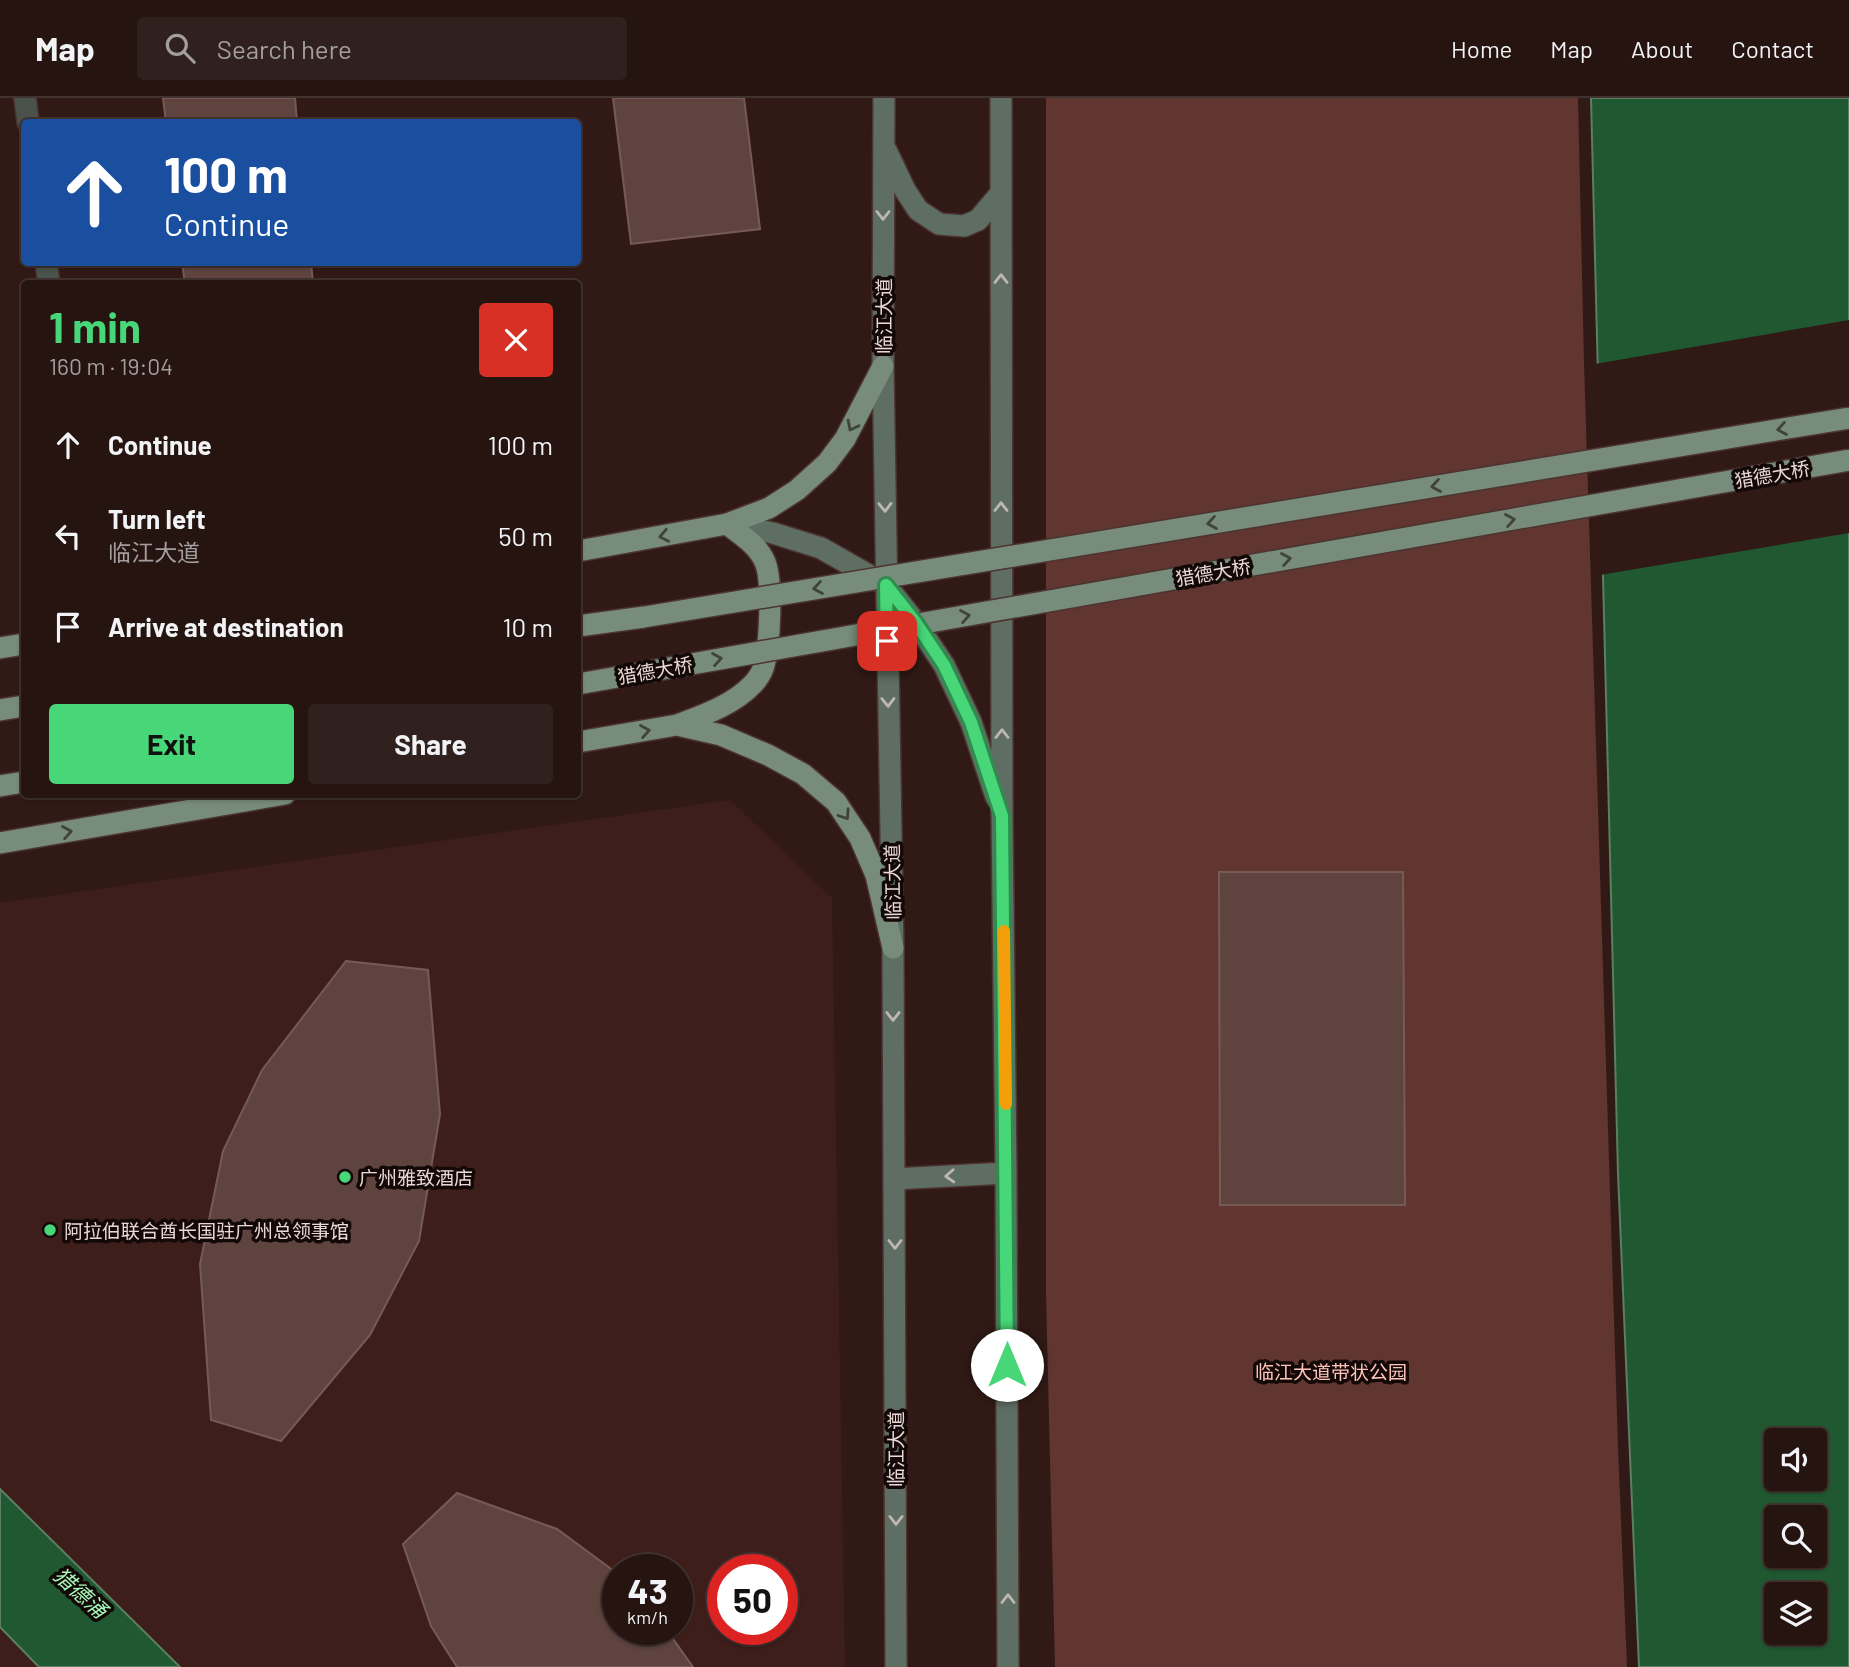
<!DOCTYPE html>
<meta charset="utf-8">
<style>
:root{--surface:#251410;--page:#31211e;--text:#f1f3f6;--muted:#a39e9f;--line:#423330;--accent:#48d778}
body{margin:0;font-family:Barlow,"Noto Sans SC",sans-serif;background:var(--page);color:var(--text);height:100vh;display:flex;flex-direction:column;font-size:26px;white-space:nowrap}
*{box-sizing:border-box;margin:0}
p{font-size:23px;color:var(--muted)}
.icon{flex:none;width:38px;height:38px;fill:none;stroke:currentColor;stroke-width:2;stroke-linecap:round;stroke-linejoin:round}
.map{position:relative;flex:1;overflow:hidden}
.sheet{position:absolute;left:21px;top:182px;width:560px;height:518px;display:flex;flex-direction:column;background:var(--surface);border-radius:7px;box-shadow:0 2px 5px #0004,0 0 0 2px var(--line)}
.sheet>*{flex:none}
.banner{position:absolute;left:21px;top:21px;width:560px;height:147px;border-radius:7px;box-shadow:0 2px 5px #0004,0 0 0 2px var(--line);background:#1a4fa0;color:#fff;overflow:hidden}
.buttons{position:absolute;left:1764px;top:1330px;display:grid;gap:14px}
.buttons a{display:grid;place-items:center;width:63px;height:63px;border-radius:7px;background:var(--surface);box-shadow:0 2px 5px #0004,0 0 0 2px var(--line);font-size:35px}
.speed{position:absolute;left:602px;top:1456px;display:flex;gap:14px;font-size:35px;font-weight:700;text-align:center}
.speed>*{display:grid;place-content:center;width:91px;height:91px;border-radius:50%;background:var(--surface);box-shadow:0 2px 5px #0004,0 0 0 2px var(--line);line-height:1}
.speed small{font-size:18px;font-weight:400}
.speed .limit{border:10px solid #d22;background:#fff;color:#111}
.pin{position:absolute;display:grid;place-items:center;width:60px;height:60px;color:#fff;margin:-30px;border-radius:14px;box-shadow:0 4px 10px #0006}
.me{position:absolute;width:77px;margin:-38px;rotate:0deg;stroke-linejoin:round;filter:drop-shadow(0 0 5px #0008)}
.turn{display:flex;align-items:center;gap:24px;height:147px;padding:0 28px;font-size:32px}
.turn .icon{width:91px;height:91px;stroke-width:2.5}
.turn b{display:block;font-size:49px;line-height:60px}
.round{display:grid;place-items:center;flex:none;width:74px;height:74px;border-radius:7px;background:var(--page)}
.summary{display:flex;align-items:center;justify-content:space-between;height:119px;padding:0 28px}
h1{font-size:42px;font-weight:700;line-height:52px;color:var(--accent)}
.primary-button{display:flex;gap:14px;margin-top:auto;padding:14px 28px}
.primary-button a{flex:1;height:80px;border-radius:7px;background:var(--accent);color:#111;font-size:28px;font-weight:700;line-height:80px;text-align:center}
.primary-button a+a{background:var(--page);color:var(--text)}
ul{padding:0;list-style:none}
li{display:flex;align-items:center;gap:21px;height:91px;padding:0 28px}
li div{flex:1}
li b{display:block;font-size:26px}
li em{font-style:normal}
header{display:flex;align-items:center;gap:42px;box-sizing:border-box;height:98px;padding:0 35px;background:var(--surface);border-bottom:2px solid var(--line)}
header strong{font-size:33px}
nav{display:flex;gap:38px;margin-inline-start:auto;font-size:24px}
.search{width:490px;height:63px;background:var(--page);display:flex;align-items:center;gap:18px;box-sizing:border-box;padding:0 24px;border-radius:7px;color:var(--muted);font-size:26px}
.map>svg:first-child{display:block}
.built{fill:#3d1e1b;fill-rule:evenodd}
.green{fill:#613630}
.water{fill:#205831;stroke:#5c7e62;stroke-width:2;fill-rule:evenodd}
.pier{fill:#311a16}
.building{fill:#5e433f;stroke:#775a56;stroke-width:2}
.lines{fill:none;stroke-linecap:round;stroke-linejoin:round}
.minor-casing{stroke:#4b3431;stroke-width:24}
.secondary-casing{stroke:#4b3431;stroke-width:24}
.trunk-casing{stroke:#4b3431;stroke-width:24}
.minor{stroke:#49524b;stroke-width:21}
.secondary{stroke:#5f6e62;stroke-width:21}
.trunk{stroke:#778c7b;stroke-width:21}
.trunk-bridge-casing{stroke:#4b3431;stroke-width:24;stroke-linecap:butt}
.trunk-bridge{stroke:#778c7b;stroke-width:21}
.oneway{stroke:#bfb8b2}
.oneway2{stroke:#3f433b}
.route-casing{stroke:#2f8c4e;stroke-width:18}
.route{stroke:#48d778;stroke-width:12}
.slow{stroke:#f59e0b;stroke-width:12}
.poi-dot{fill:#48d778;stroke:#120806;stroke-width:2.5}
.labels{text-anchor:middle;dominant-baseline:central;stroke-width:7;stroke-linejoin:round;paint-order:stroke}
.street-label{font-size:19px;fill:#e8d7d4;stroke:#120806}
.poi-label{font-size:19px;fill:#e8d7d4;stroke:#120806;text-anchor:start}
.park-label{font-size:19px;fill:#ffc3ba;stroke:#120806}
.water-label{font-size:21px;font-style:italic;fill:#a7f9ba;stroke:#120806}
</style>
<header>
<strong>Map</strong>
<div class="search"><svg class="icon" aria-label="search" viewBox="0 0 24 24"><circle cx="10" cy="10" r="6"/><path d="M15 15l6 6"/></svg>Search here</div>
<nav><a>Home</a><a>Map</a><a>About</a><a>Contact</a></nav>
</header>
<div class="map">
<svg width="1849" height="1569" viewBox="0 0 1849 1569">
<rect width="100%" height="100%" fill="#311a16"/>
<path class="built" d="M730,702L832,800L845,1569H0V805ZM618,1472H677V1531H618ZM723,1472H782V1531H723Z"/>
<path class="green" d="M1046,0H1578L1584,265L1618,1350L1627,1569H1055L1046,1196Z"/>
<path class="water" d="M1591,0H1849V1569H1639L1618,1076ZM1776,1342H1815V1381H1776ZM1776,1419H1815V1458H1776ZM1776,1496H1815V1535H1776Z
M0,1391L180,1569H39L0,1529Z"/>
<path class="pier" d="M1849,222V435L1600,477L1595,266Z"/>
<path class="building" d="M163,0H295L297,24H166Z
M613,0H744L760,131L631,146Z
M182,164H311L313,186H185Z
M1219,774H1403L1405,1107H1220Z
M346,863L428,872L440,1016L419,1143L370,1237L281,1343L211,1322L200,1166L223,1053L262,972Z
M457,1395L557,1431L618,1476V1531H666L693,1569H457L431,1528L403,1446Z"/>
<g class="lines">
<g class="minor-casing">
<path id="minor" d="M25,0L28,24
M46,164L49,186"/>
</g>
<g class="secondary-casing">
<path id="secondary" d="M884,0L883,268L893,850L896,1569
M1001,0L1002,718L1006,1075L1008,1569
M886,52L905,92L918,112L939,126L964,128L978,122L1001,95
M727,426L773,435L821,450L886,487L916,525L944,567L971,624L996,699
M894,1081L1006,1075"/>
</g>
<g class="trunk-casing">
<path id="trunk" d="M578,453L727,426L769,410L797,392L827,365L845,341L883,268
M0,550L24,546
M0,612L24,608
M677,627C704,617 733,607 753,586C757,582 763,573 764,567C770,547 773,483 765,464C758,447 741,437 727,426
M578,644L677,627L721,637L768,657L803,676L836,704L860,740L876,777L893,850
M0,688L24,684
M0,745L285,696"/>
</g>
<use href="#minor" class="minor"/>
<use href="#secondary" class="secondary"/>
<use href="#trunk" class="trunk"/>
<g class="trunk-bridge-casing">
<path id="trunk-bridge" d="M578,528L644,519L1849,320
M578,586L1849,362"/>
</g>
<use href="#trunk-bridge" class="trunk-bridge"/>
</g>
<defs><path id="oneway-chevron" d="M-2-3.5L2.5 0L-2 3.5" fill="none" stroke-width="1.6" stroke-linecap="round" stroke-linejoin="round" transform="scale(1.75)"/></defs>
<g class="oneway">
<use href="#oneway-chevron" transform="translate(883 117) rotate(90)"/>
<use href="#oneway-chevron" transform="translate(1001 181) rotate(-90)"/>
<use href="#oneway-chevron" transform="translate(885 409) rotate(89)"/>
<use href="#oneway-chevron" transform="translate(1001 409) rotate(-90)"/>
<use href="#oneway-chevron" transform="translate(888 604) rotate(89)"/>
<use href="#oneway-chevron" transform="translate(1002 636) rotate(-90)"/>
<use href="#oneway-chevron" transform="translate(893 918) rotate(90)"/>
<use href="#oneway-chevron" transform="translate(950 1078) rotate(177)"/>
<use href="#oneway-chevron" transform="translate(895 1146) rotate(90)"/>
<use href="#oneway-chevron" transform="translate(896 1422) rotate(90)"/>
<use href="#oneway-chevron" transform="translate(1008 1501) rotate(-90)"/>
</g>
<g class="oneway2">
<use href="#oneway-chevron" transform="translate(852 328) rotate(117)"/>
<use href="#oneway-chevron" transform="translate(1782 331) rotate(171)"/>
<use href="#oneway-chevron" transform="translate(1436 388) rotate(171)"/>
<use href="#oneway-chevron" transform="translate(1510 422) rotate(-10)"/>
<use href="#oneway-chevron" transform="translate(1212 425) rotate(171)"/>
<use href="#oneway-chevron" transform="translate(664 438) rotate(169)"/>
<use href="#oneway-chevron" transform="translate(1286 461) rotate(-10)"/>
<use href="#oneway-chevron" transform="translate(818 490) rotate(171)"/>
<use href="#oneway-chevron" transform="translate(965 518) rotate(-10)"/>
<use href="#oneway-chevron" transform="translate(717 561) rotate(-10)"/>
<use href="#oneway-chevron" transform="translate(645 633) rotate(-10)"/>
<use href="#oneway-chevron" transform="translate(845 717) rotate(56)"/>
<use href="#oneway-chevron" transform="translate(67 734) rotate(-10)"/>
</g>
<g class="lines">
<g class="route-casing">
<path id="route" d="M887,543L886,487L916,525L944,567L971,624L1002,718L1007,1267"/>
</g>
<use href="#route" class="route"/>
<path class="slow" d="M1004,833L1006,1006"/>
</g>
<g class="poi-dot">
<circle cx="345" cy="1079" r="7"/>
<circle cx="50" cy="1132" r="7"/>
</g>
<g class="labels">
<g class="street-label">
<text transform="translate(883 218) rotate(-90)">临江大道</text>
<text transform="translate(1772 376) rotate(-10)">猎德大桥</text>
<text transform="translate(1213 474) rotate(-10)">猎德大桥</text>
<text transform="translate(655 572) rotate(-10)">猎德大桥</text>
<text transform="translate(892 784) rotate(-91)">临江大道</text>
<text transform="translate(895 1351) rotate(-90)">临江大道</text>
</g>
<g class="poi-label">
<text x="359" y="1079">广州雅致酒店</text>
<text x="64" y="1132">阿拉伯联合酋长国驻广州总领事馆</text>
</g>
<g class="park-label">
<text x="1331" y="1273">临江大道带状公园</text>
</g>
<g class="water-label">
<text transform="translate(81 1494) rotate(42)">猎德涌</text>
</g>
</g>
</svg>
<div class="buttons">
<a><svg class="icon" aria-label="sound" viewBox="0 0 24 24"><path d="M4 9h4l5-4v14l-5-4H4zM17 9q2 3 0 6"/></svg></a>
<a><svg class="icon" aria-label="search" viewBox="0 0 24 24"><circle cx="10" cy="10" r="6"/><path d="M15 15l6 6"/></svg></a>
<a><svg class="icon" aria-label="layers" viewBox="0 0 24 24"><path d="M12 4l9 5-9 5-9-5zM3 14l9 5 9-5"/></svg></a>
</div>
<div class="speed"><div>43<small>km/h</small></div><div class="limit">50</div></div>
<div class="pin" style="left:887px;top:543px;background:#d93025"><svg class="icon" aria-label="arrive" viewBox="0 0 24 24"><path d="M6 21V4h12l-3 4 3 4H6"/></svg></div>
<svg class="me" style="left:1007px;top:1267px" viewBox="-20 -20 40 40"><circle r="19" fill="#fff"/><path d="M0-13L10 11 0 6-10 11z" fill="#48d778"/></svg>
<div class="banner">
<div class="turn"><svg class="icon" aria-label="ahead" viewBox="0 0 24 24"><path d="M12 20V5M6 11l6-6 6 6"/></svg><div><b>100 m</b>Continue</div></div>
</div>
<section class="sheet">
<div class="summary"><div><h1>1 min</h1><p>160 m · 19:04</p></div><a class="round" style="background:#d93025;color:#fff"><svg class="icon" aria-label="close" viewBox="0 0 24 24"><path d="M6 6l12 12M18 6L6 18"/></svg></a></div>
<ul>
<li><svg class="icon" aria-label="ahead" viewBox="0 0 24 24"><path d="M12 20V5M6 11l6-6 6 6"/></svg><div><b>Continue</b></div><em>100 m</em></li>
<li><svg class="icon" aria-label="left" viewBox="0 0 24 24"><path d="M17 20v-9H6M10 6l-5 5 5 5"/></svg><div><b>Turn left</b><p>临江大道</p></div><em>50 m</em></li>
<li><svg class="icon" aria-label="arrive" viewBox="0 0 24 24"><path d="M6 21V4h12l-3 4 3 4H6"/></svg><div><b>Arrive at destination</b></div><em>10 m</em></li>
</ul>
<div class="primary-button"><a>Exit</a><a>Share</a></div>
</section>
</div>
